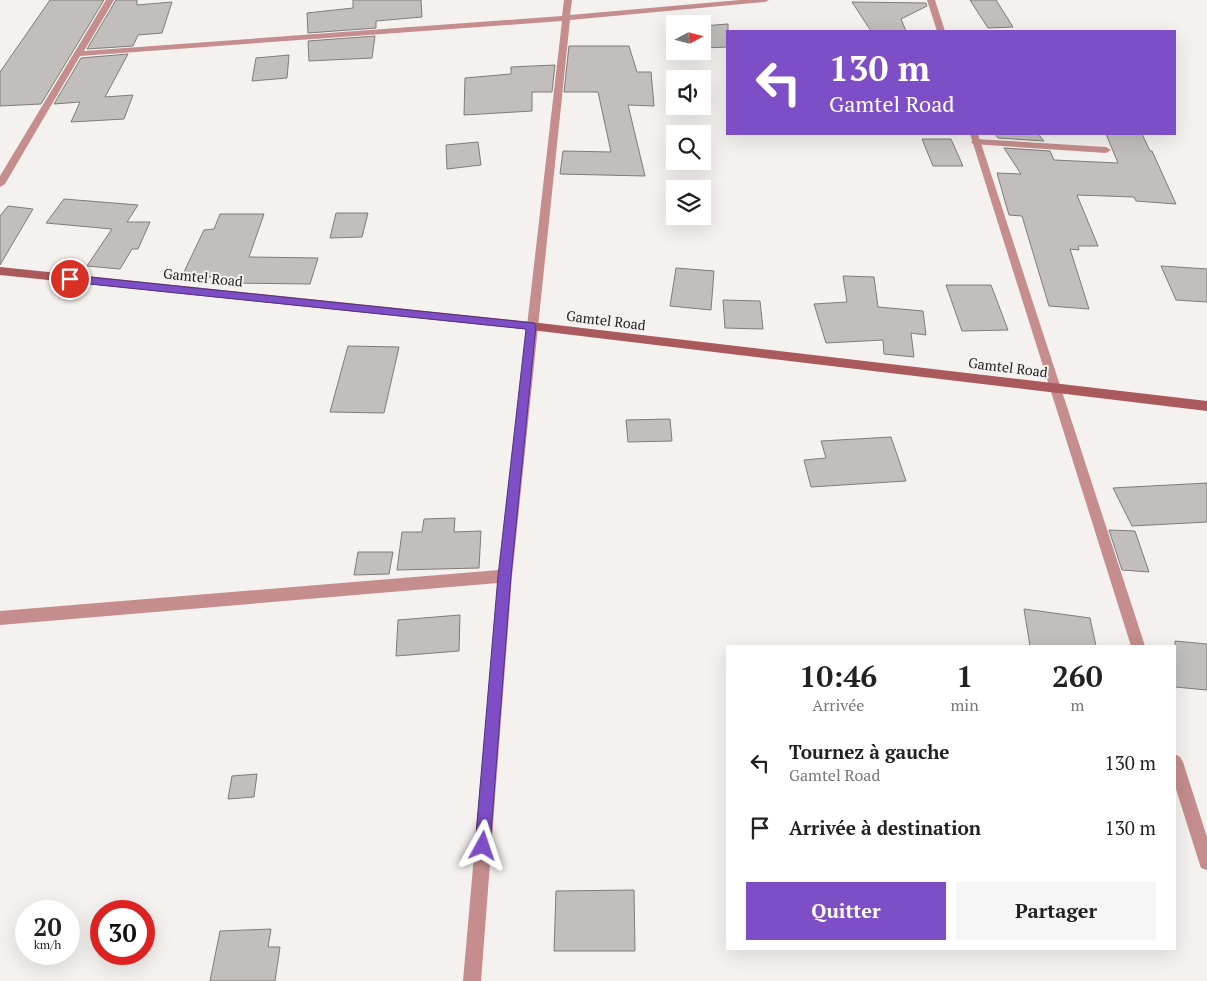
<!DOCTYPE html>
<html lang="fr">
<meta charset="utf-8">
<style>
:root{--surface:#fff;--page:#f6f6f6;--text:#222;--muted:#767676;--accent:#7d4ec6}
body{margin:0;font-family:"PT Serif",serif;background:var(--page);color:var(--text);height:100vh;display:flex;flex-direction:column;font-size:19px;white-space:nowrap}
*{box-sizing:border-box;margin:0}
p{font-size:16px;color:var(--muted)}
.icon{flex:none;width:28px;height:28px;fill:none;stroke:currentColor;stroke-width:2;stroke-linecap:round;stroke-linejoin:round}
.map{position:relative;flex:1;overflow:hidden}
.side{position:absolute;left:726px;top:645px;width:450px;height:305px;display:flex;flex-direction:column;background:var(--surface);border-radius:0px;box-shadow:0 5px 20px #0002}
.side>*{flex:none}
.top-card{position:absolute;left:726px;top:30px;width:450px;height:105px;border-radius:0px;box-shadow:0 5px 20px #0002;background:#7d4ec6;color:#fff;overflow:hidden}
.needle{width:32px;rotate:83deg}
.fabs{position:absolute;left:666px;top:15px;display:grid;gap:10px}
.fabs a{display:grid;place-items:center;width:45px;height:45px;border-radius:0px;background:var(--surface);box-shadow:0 5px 20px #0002;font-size:25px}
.speed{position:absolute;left:15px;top:900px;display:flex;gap:10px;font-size:25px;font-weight:700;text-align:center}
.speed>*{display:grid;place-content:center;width:65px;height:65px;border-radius:50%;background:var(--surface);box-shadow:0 5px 20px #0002;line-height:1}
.speed small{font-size:12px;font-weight:400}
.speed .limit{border:8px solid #d22;background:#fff;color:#111}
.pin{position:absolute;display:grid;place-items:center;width:42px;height:42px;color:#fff;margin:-21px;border:2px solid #fff;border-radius:50%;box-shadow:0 1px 5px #0007}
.me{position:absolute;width:55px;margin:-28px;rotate:5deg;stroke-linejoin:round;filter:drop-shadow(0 0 4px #0008)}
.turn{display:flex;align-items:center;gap:18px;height:105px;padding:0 20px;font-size:22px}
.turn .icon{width:65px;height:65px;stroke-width:2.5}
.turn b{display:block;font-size:35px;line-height:42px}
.eta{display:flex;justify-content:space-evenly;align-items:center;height:85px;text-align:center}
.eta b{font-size:30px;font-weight:700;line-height:35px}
.cta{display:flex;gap:10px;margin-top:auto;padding:10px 20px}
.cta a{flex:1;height:58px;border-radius:0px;background:var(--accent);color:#fff;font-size:20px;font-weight:700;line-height:58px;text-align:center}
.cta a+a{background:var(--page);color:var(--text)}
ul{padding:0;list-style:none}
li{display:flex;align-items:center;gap:15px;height:65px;padding:0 20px}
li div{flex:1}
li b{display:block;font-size:19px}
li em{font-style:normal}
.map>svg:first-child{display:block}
.building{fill:#c1bebc;stroke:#7e7b79}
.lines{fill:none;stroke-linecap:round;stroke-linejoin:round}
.lane{fill:#c58d8d;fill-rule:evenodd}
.street{fill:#c58d8d;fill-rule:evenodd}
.secondary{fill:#aa5a5d;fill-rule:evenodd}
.route{fill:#7d4ec6;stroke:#513381}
.labels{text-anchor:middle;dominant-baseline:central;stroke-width:4;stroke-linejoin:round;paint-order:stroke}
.street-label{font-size:14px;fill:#252423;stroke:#f4f1ee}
</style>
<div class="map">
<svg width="1207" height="981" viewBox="0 0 1207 981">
<rect width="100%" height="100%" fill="#f4f1ee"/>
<path class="building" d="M50,0H104L41,104L0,106V72Z
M116,0H137V5L172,2L162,33L138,35L133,46L87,49Z
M353,0H421L422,17L376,21V28L308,33L307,13L353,8Z
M970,0H996L1013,27L988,28Z
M852,2L926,3L927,6L901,19L906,31H871Z
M728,24V47L702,48V26Z
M375,36L372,58L309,61L308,41Z
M569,46H629L637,72H651L654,106L628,105L645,176L560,174L563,151L611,152L598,92H564Z
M128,54L105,97L133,95L124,119L71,122L80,102L54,104L81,58Z
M289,55L287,78L252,81L256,58Z
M555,65L552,92H532V111L464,115L465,78L511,74V67Z
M995,134H1038L1044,141L998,138Z
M1106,134H1142L1150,151H1152L1176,204L1136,201L1134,197L1077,195L1098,246H1078L1079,250L1070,249L1089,309L1049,306L1022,216L1009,215L997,173L1021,174L1004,148L1050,151L1054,160L1118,163Z
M922,139H951L963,166H933Z
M478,142L481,165L447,169L446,145Z
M64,199L138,205L127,222H150L138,249H132L120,269L87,266L112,229L46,223Z
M8,206L33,209L0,265V216Z
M336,213H368L362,237L330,238Z
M220,214H264L249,257L318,258L310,284L232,283L234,278L182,276L204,230L214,229Z
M1161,266L1207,269V302L1176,300Z
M676,268L714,271L711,310L670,306Z
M843,276L874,277L878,307L923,311L926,335L911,333L914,357L884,354L883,340L826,343L814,304L847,302Z
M946,285H991L1008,330L962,331Z
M723,300L760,301L763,329L725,328Z
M348,346L399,347L384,413L330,412Z
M670,419L672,441L628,442L626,420Z
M891,437L906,481L811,487L804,460L826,458L821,441Z
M1207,483V522L1132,526L1113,488Z
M455,518L454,532L481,531L479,568L397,570L402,532H422L424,519Z
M1109,530L1135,531L1149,572L1122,570Z
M358,552H393L389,574L354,575Z
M1024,609L1090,618L1096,646H1030Z
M460,615L459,651L396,656L398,620Z
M1175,641L1207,644V690L1175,687Z
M257,774L254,797L228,799L232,776Z
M634,890L635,951H554L556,891Z
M271,929L268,947H280L275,981H210L220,931Z"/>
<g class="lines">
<path class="lane" d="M976,139L1106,147L1111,150L1106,153L973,144L971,142Z"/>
<path class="street" d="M106,0H114L84,51L562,16L564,0H572L570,15L740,0H769L765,2L570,20L512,576L481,981H463L498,583L0,625V611L499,570L562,21L80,56L5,184L0,187V176Z
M927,0H935L945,31H937Z
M970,134H978L1145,646H1131Z
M1175,754L1180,757L1183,762L1207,837V870L1201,868L1199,862L1175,786Z"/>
<path class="secondary" d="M0,267L531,322L1207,401V411L531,330L0,275Z"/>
</g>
<path class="route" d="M70,275L534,323L536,326L511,576L490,846L488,851L483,853L477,851L475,846L498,576L526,329L70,282L65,279Z"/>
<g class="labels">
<g class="street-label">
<text transform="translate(203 277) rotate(6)">Gamtel Road</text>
<text transform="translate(606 320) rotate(7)">Gamtel Road</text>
<text transform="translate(1008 367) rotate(7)">Gamtel Road</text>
</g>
</g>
</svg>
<div class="fabs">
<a><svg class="needle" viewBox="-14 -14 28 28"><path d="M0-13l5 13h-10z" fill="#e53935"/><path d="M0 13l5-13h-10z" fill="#767676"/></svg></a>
<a><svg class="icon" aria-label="sound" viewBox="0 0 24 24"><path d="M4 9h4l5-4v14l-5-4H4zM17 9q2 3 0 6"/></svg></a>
<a><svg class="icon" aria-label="search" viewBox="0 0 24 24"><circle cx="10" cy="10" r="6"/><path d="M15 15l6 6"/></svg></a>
<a><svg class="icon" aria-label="layers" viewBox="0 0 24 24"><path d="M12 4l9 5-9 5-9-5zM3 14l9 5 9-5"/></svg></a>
</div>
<div class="speed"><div>20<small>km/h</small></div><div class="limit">30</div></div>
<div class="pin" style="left:70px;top:279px;background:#d93025"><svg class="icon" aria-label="arrive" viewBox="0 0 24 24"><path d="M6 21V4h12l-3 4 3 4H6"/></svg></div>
<svg class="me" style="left:483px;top:846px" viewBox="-20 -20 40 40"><path d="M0-17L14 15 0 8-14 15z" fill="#7d4ec6" stroke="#fff" stroke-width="4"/></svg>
<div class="top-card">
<div class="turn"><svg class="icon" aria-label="left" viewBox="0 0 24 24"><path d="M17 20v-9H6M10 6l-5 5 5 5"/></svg><div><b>130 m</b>Gamtel Road</div></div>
</div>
<section class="side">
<div class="eta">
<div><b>10:46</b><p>Arrivée</p></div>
<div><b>1</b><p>min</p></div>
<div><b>260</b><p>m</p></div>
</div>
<ul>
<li><svg class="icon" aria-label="left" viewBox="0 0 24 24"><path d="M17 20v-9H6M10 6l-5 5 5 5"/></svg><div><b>Tournez à gauche</b><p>Gamtel Road</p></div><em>130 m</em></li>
<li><svg class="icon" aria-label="arrive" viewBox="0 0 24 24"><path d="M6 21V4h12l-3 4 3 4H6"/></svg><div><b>Arrivée à destination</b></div><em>130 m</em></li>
</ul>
<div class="cta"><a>Quitter</a><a>Partager</a></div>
</section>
</div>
